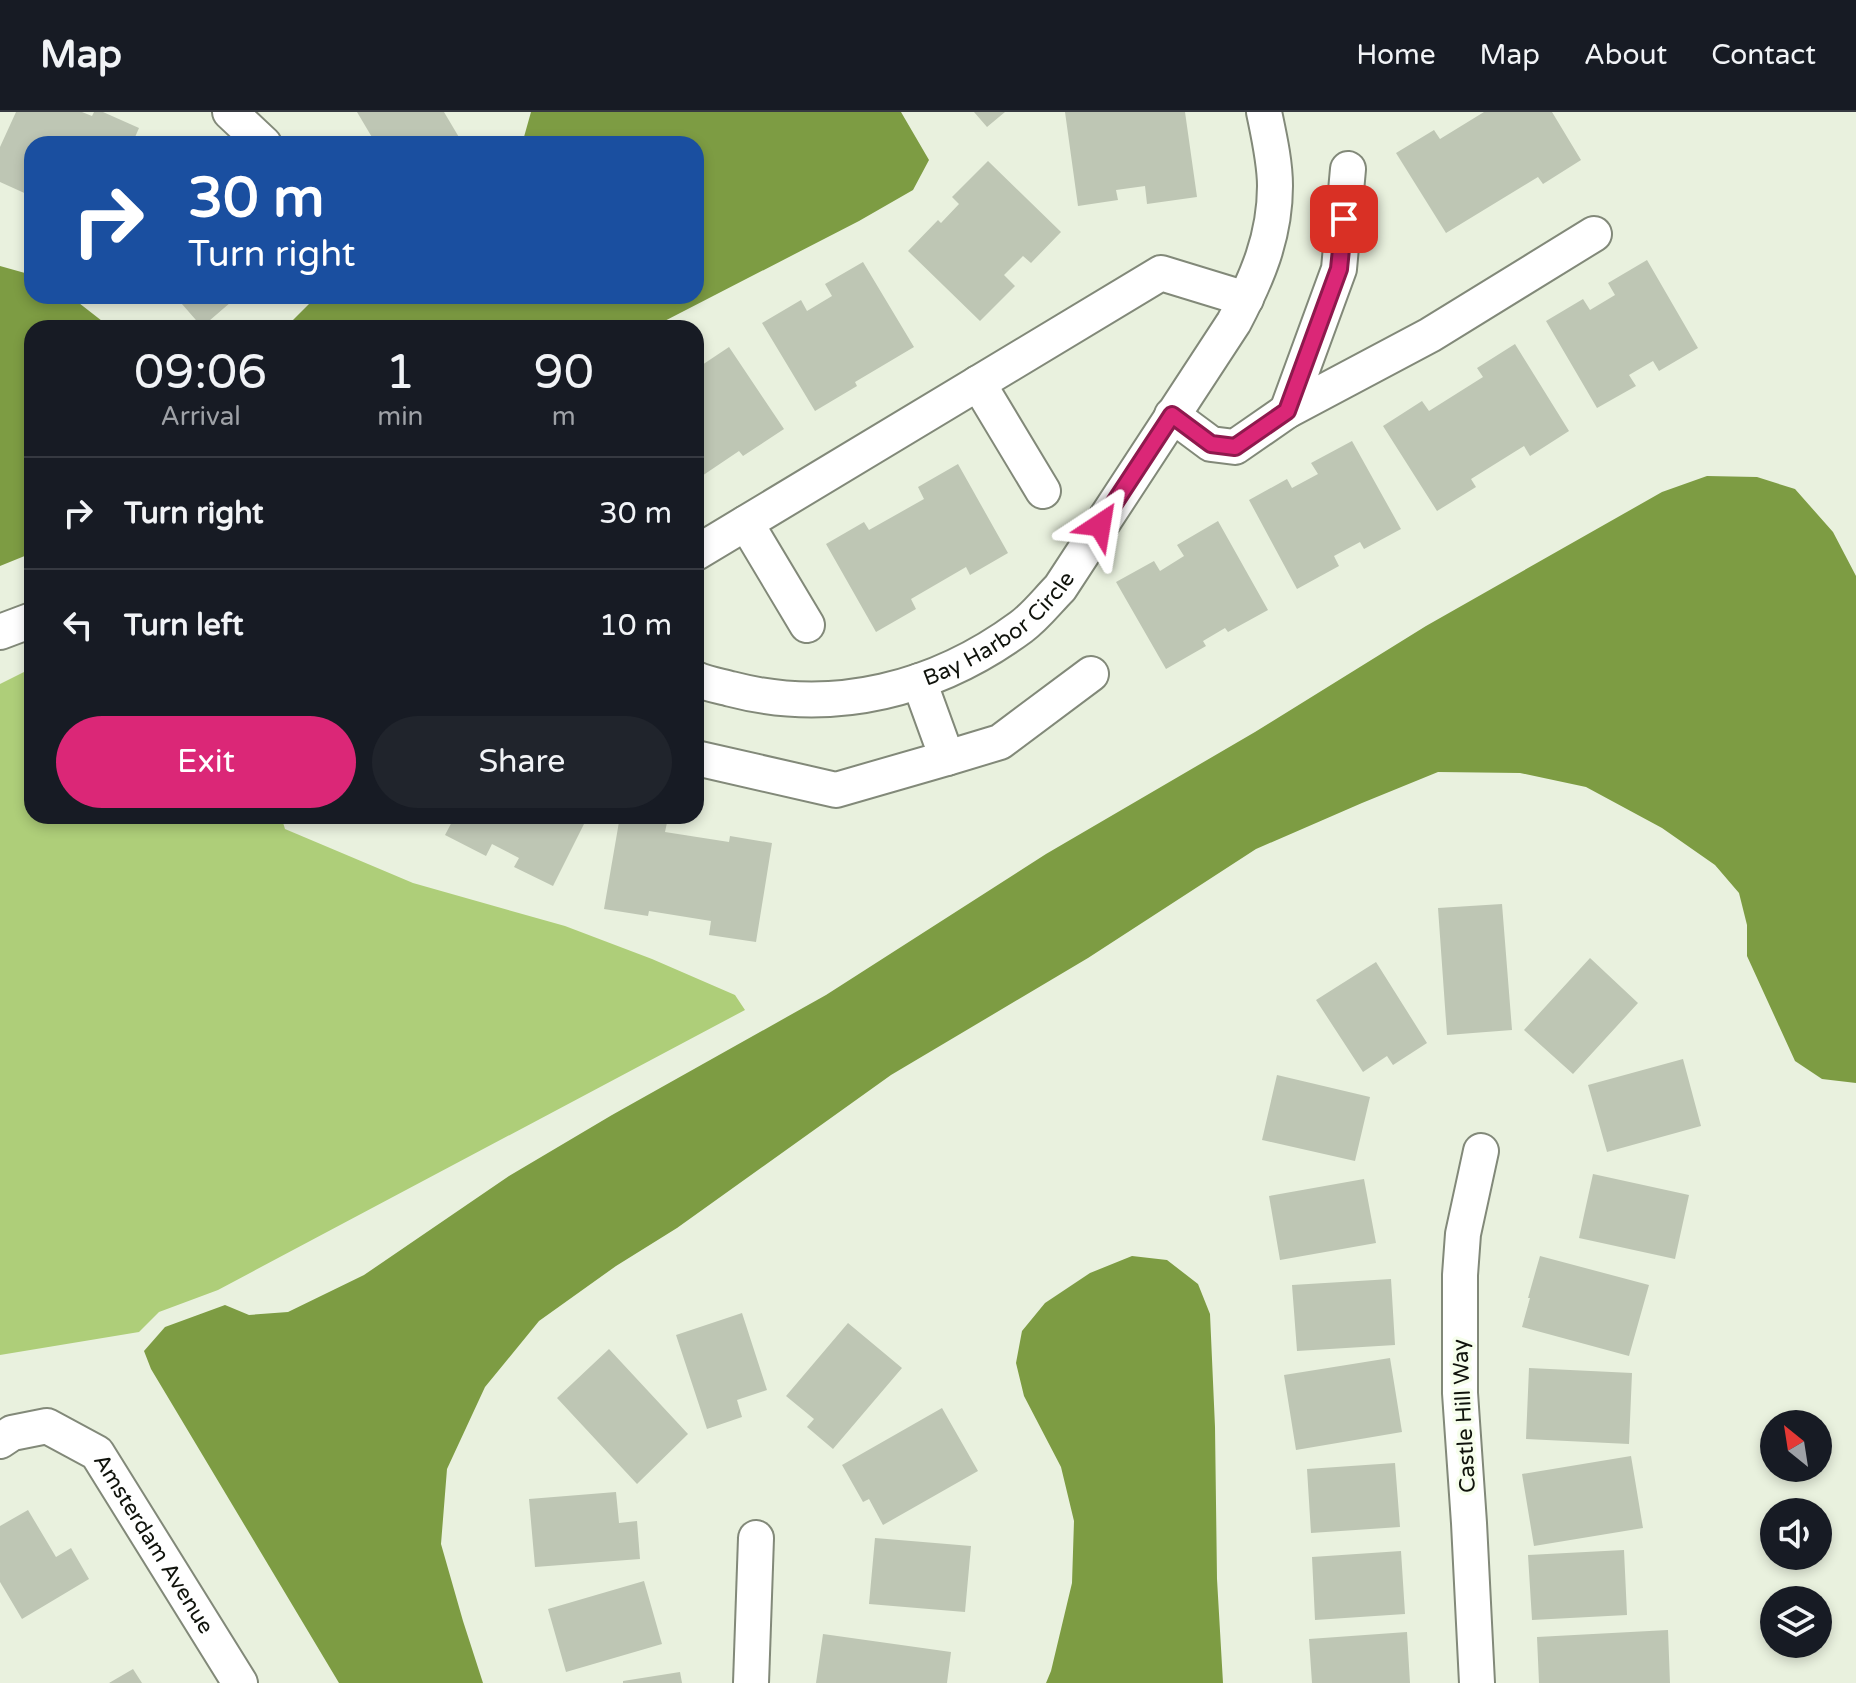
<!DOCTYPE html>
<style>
:root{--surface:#171b24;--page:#20242c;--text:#f1f3f6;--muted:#9ea1a6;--line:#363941;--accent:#db2777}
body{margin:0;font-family:"Varela Round",sans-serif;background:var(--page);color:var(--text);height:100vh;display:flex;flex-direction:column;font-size:30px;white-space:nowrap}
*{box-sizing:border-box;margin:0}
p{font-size:26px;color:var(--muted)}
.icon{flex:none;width:44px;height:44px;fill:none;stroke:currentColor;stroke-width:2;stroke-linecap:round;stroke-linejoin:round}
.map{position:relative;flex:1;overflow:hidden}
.drawer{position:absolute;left:24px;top:208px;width:680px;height:504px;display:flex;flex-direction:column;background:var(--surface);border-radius:24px;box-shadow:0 4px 12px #0003}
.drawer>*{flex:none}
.banner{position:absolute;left:24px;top:24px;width:680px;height:168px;border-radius:24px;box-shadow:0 4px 12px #0003;background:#1a4fa0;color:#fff;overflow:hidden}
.needle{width:52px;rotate:330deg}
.controls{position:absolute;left:1760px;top:1298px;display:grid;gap:16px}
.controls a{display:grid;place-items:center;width:72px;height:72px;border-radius:50%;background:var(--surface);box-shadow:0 4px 12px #0003;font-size:40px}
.pin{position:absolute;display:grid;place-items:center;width:68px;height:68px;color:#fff;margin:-34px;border-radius:16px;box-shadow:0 4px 12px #0006}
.me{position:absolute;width:88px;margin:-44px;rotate:33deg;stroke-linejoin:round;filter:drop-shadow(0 0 6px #0008)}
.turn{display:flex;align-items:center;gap:28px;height:168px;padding:0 32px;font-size:36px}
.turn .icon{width:104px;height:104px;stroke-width:2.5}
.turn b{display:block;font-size:56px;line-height:68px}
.eta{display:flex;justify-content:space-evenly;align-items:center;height:136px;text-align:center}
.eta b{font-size:48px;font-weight:600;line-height:56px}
.action{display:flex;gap:16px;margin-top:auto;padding:16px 32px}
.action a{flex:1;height:92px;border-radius:48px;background:var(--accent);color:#fff;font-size:32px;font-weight:600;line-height:92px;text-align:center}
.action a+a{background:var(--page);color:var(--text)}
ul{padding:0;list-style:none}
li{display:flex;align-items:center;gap:24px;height:112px;padding:0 32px;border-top:2px solid var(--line)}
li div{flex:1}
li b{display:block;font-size:30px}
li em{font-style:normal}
header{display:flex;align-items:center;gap:48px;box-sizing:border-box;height:112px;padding:0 40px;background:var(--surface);border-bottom:2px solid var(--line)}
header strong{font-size:38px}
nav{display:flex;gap:44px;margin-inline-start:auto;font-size:28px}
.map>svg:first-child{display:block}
.green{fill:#aece79}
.water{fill:#7d9c43}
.building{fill:#bec6b4}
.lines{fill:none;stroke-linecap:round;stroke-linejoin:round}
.minor-casing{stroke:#828979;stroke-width:38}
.minor{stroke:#fff;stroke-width:34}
.route-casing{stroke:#8e194d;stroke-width:20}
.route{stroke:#db2777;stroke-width:14}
.labels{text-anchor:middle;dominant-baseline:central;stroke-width:7;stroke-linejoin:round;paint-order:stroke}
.street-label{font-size:22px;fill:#10130c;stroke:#f6feec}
</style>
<header>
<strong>Map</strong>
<nav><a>Home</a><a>Map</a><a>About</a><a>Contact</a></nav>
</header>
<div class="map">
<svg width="1856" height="1571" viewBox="0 0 1856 1571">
<rect width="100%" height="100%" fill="#e9f1de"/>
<path class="green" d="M32,556V704H281L285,717L413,771L565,814L652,847L735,883L745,898L218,1178L159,1200L139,1220L0,1243V572Z"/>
<path class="water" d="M531,0H901L929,48L913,78L859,109L651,216H285L317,184H696V32H522Z
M0,154L32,163V184H70L111,216H32V441L0,454Z
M1707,364L1757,365L1795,377L1833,420L1856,464V971L1822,967L1795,949L1747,844V813L1739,781L1715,753L1662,716L1586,675L1520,661L1438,660L1362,691L1256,737L1088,846L891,963L677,1116L616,1154L539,1209L485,1275L447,1357L441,1432L463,1509L483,1571H339L151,1257L144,1239L165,1215L225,1193L249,1203L288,1200L364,1163L509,1064L612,1003L826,883L1046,742L1255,620L1426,514L1662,380Z
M1132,1144L1167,1148L1198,1172L1210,1202L1215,1315L1217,1467L1223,1571H1046L1051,1559L1072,1471L1074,1409L1061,1355L1024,1284L1016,1251L1022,1219L1045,1191L1090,1161Z"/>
<path class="building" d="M16,0H82L92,4L94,0H103L139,16L132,32H32L31,84L0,70V35Z
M357,0H444L463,32H376Z
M974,0H1005L987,15Z
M1065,0H1185L1197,85L1147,92L1145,74L1116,78L1118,88L1078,94Z
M1484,0H1552L1581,48L1543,72L1538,65L1446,121L1396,41L1434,18L1440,27Z
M988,49L1061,120L1031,151L1023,144L1004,163L1015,174L980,209L908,139L938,108L941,111L959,92L952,85Z
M1647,148L1698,236L1659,259L1653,249L1629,263L1636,274L1597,296L1546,209L1583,187L1590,198L1615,183L1608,171Z
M863,150L914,235L855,270L857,274L815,299L762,211L801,188L807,199L832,184L825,172Z
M175,184H238L202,215Z
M1515,232L1569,319L1530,344L1524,334L1471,367L1476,375L1437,399L1383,314L1422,289L1429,299L1483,265L1477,256Z
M729,235L784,317L743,344L739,339L696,368V257Z
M1352,329L1401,417L1364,437L1360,430L1334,444L1339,454L1297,477L1249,388L1287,367L1292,376L1318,362L1311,351Z
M958,352L1008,441L970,463L966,455L911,487L916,497L876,520L826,432L864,410L869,418L924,387L918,375Z
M1218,409L1268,498L1228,520L1225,516L1203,529L1206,534L1166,557L1116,470L1154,449L1160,459L1184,444L1177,433Z
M455,704H588L553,774L514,755L519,746L492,732L486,744L445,723Z
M620,704H657L668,706L665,720L729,730L730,724L772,731L756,830L709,823L711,809L649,799L648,804L604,797Z
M1502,792L1512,918L1447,923L1438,796Z
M1590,846L1638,891L1573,962L1524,918Z
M1376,850L1427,931L1393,953L1387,944L1363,960L1316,888Z
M1683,947L1701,1014L1607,1040L1588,973Z
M1277,963L1370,985L1355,1049L1262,1028Z
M1593,1062L1689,1083L1675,1147L1579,1126Z
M1364,1067L1376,1131L1280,1148L1269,1084Z
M1540,1144L1649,1173L1629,1244L1522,1215L1530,1186H1528Z
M1391,1167L1395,1233L1297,1239L1292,1173Z
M742,1201L767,1278L737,1288L742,1305L707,1317L676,1223Z
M848,1211L902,1256L833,1337L807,1315L814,1307L786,1284Z
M609,1237L688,1322L637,1372L557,1286Z
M1390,1246L1402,1320L1296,1338L1284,1263Z
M1529,1256L1632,1261L1629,1332L1526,1327Z
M942,1296L978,1359L883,1413L869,1387L863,1390L842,1353Z
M1631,1344L1643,1416L1534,1434L1522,1362Z
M1395,1351L1400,1415L1311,1421L1307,1357Z
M616,1380L619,1411L637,1409L640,1447L535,1455L529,1387Z
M28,1398L56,1445L71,1436L89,1467L22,1507L0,1470V1414Z
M875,1426L971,1434L965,1500L869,1492Z
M1624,1438L1627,1503L1532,1508L1528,1443Z
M1401,1439L1405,1502L1315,1508L1312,1445Z
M644,1469L662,1532L566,1560L548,1497Z
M1668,1518L1670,1571H1539L1537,1525Z
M1407,1520L1410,1571H1312L1309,1527Z
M823,1522L951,1540L947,1571H816Z
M133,1557L142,1571H109Z
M680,1560L682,1571H623V1569Z"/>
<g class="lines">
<g class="minor-casing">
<g id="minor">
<path d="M230,0L264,32"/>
<path d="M978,271L1043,379"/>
<path d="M1287,299L1339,157L1348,57"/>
<path d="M1172,303L1211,332L1235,335L1287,299L1430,223L1594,122"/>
<path d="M746,411L807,513"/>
<path d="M696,441L1161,161L1246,187"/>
<path d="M0,520L32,508"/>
<path id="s1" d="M696,567C707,572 720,574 731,577C834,604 937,577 1021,515C1036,504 1048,488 1060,476L1234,210C1257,166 1275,125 1275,74C1275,50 1269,24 1264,0"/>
<path d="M696,646L836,678L947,646L919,569"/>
<path d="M947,646L1000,630L1091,562"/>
<path id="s2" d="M0,1329L12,1321L47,1314L97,1341L240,1571"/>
<path d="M751,1571L756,1426"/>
<path d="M1477,1571L1469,1411L1460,1281V1163L1463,1122L1481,1039"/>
</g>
</g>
<use href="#minor" class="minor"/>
</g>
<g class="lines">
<g class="route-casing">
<path id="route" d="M1100,413L1172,303L1211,332L1235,335L1287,299L1339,157L1344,107"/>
</g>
<use href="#route" class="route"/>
</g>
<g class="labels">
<g class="street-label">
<text stroke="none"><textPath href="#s1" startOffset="324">Bay Harbor Circle</textPath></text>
<text transform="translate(1464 1304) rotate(-93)">Castle Hill Way</text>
<text stroke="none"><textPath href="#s2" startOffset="214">Amsterdam Avenue</textPath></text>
</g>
</g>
</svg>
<div class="controls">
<a><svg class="needle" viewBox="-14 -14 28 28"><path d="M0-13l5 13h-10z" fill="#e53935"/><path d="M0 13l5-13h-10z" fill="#9ea1a6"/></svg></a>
<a><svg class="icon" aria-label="sound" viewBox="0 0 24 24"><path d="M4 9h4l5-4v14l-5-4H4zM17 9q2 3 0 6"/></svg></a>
<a><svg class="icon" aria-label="layers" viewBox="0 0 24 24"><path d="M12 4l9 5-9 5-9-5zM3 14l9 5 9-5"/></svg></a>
</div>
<div class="pin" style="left:1344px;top:107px;background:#d93025"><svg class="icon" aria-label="arrive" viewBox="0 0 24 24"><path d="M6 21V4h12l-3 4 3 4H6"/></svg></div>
<svg class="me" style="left:1100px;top:413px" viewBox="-20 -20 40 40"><path d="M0-17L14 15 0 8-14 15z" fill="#db2777" stroke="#fff" stroke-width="4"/></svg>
<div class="banner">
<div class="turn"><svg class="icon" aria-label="right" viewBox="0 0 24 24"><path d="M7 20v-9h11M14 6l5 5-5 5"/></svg><div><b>30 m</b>Turn right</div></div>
</div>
<section class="drawer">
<div class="eta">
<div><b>09:06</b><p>Arrival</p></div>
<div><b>1</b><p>min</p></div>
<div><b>90</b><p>m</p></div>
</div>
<ul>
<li><svg class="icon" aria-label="right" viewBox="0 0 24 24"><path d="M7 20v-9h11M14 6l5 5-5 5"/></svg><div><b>Turn right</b></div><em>30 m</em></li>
<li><svg class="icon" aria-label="left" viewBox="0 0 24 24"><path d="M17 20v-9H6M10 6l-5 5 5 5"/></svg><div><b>Turn left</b></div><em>10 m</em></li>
</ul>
<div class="action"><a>Exit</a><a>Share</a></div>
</section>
</div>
